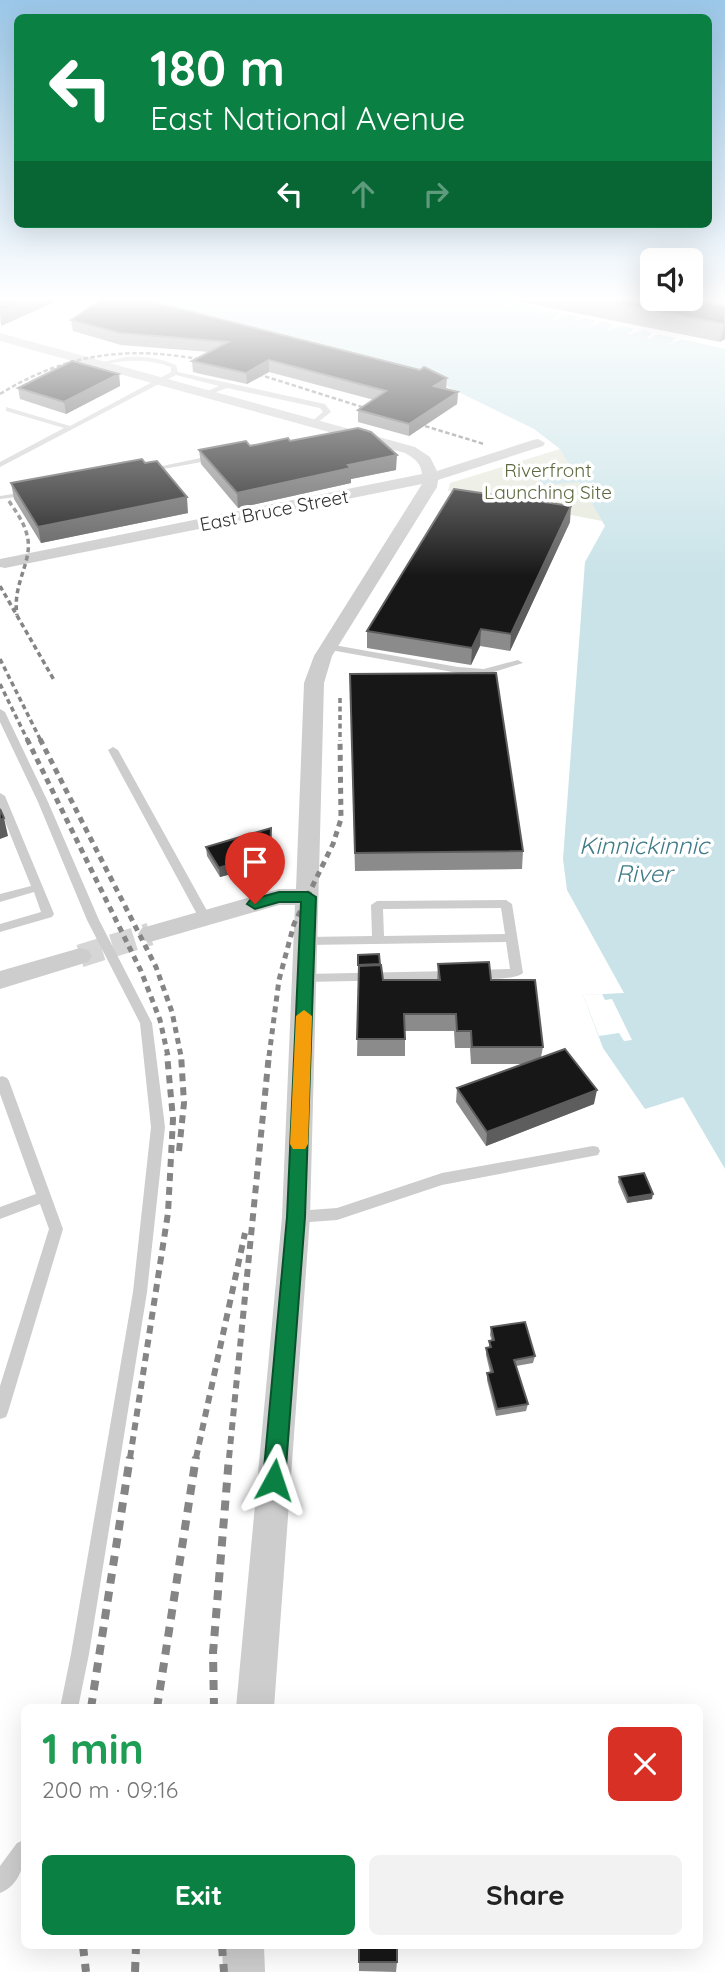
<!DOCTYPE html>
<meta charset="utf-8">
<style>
:root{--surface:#fff;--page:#f2f2f2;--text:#222;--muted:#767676;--accent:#0b8043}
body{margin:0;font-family:Quicksand,sans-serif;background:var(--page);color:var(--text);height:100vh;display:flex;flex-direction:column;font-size:26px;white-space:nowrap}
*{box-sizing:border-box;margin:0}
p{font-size:23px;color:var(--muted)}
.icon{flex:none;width:38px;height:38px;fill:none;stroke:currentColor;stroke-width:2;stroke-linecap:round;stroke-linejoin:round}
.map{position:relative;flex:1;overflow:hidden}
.side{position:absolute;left:21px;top:1704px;width:682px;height:245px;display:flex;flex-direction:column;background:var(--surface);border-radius:10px;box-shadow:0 7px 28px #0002}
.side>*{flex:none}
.hud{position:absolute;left:14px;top:14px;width:698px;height:214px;border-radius:10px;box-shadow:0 7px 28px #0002;background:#0b8043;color:#fff;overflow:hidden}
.tools{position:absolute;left:640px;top:248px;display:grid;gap:14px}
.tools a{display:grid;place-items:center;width:63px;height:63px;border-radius:10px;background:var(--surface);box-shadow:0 7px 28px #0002;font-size:35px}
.pin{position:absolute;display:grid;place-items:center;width:60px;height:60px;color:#fff;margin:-72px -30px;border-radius:50% 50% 50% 0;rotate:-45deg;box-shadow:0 0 7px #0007}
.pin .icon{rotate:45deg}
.me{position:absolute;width:77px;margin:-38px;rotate:5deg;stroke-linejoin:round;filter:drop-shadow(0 0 5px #0008)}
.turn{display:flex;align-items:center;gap:24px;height:147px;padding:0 21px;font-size:32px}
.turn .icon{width:91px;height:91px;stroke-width:2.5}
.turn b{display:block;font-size:49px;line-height:60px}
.lanes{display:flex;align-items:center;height:66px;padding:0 21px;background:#0003;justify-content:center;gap:35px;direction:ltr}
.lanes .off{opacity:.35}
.round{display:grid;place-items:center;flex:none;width:74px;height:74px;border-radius:10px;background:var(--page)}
.headline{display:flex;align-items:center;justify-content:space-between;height:119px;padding:0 21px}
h1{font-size:42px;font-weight:800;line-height:52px;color:#1e9e55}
.primary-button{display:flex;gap:14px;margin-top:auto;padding:14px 21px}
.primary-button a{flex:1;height:80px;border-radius:10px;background:var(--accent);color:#fff;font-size:28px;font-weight:800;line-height:80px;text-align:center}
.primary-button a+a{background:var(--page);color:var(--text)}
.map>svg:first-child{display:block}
.green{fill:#e6e9dc}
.water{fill:#c9e3e8}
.pier{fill:#fff}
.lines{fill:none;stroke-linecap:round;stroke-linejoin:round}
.minor-tunnel{stroke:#d6d6d6;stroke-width:23;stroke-dasharray:23 11;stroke-linecap:butt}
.service{fill:#cdcdcd;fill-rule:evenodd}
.minor{fill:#cdcdcd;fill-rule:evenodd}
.rail-far4{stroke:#858585;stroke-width:2.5;stroke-dasharray:4.5 2.5;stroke-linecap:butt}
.rail-far3{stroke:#858585;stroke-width:3.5;stroke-dasharray:5 3.5;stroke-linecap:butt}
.rail-far2{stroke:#858585;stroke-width:5;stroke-dasharray:6 5;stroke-linecap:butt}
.rail-far1{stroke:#858585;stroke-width:6;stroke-dasharray:8 6;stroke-linecap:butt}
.rail{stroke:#858585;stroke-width:8;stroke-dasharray:10 8;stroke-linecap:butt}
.wall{fill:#8b8b8b}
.shaded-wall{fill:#5d5d5d}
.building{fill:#171717;stroke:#5d5d5d;stroke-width:2}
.route{fill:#0b8043;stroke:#07532c;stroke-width:2}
.slow{fill:#f59e0b}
.labels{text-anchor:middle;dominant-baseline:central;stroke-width:7;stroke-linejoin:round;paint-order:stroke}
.far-park-label{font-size:19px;fill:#5c693f;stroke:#fff}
.far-street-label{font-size:19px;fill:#303030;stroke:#fff}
.water-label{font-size:24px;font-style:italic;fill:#407b87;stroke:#fff}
</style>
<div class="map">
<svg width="725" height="1972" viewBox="0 0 725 1972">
<rect width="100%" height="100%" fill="#fff"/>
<path class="green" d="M560,449L602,521L448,491L450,483Z"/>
<path class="water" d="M131,300H509L725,346V1169L683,1097L645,1109L603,1048L583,995L624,993L567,890L563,859L585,562L605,526L579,482L542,485L535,471L571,469L560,449L534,429L428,377Z"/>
<path class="pier" d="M500,300L545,306L656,331L725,346V349L682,339L670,344L676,338L658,334L648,339H646L652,333L644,330L627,335L634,329L620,325L609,331L607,330L614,325L602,321L592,327L589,326L596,321L585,318L572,322L579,317L572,315H563L555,320L553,319L560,313L549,311L536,316L544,310L532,307L519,312L527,306L515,303L505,308H502L509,302Z
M602,994L605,1000L612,999L632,1040L624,1041L619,1033L599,1036L583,995Z"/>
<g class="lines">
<path class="minor-tunnel" d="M80,956L150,934"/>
<path class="service" d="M126,357C144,356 160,358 176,365L178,372L325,404L331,412L314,425L310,423L323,412L320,408L227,388L208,395L205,393L206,392L219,386L176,375L0,467V462L64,428L6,411V407L70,426L171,372V367C146,358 122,360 97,366L94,364Z
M215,455L219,457L218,459L147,472L143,470Z
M30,491H33V495L0,499V496Z
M328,644L458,667L484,669L518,660L523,663L484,675L458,673L325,649L323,647Z
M0,709L5,712L48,802L99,920L152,1023L165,1127L147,1292L89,1654L78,1708H60L71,1654L133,1292L151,1127L140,1023L87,920L38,802L0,722Z
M113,747L118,750L211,918L209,921L205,922L199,918L108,750Z
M0,793L5,796L54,914L52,917L0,932V924L41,912L34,892L0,902V894L31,886L0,809Z
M506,900L512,904L523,973C516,980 475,981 468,974L474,970L510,969L506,942L307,945L301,941L307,937L372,936L371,905L377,901ZM501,908L505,934L384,936L383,909Z
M452,971L458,975L452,979L305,982L299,978L305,974Z
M2,1076L7,1078L9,1081L63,1229L8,1412L6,1417L0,1419V1386L49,1229L40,1204L0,1219V1207L36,1194L0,1094V1077Z
M593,1146L598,1147L600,1151L598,1155L442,1185L337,1220L296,1223L291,1221L289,1217L291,1213L296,1211L337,1208L442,1173Z
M24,1840C26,1860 22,1884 0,1893V1866L17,1843Z"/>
<path class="minor" d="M0,333L415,447L430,457L437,471L533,440L538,439L545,443L543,446L438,480L437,487L332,656L324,683L310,1217L274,1708H236L282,1217L295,905H279L150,942L142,940L138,934L142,928L279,889H296L304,683L314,656L422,484L5,568L0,567V559L422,474C421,463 414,458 405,453L0,341Z
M80,948L88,950L92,956L88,962L0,989V971Z
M222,1946H264L265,1972H223Z"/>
<path class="rail-far4" d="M245,370L381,413
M0,394C71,350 137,345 218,363
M405,420L484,444"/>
<path class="rail-far3" d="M9,501C16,512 24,522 27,535C34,561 12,582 17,615
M0,586L54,680
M0,659L41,741
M0,684L28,741
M340,698V741"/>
<path class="rail-far2" d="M27,739L141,971L160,1020L168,1056
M40,739L156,967L172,1012L181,1056
M269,1056L279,980L294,924L333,844L341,819L340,739"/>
<path class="rail-far1" d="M179,1151L184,1103L181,1054
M130,1458L168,1213L173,1119L167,1054
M196,1458L245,1233
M229,1458L269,1054"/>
<path class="rail" d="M91,1708L130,1457
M157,1708L196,1457
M214,1708L213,1653L229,1457
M83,1946L86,1972
M222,1946L224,1972
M135,1972L136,1946"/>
</g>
<path class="wall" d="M101,300L458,392L457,404L409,436L358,422V410L374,400L269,372L247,384L201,374L193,372L192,361L210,352L121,345L73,331L71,320Z
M511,300H697L725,306V339L720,342Z
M119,374L120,386L66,414L20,399L18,388Z
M290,441L396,470L351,479V483L238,508L201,464L199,450Z
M145,463L188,513L41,543L14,499L11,483Z
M570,522L510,651L480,646L471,665L367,648V631Z
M350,674L523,851L522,869L355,871Z
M271,838L270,869L267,868L263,875L255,878L235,873L220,877L207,856L206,847Z
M358,955L380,965L383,980H437L438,964L491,980L543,1047L541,1057L594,1104L486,1146L456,1102L457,1088L523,1064H471L470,1048H455L454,1031H405V1056H357L359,970Z
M619,1177L652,1199L627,1203L618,1182Z
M491,1327L535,1356L533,1363L516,1366L528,1404L526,1411L496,1416L487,1380V1373L490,1372L486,1355V1348L489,1347V1341H492L490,1335Z
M359,1946L397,1962L396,1972L359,1971Z"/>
<path class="shaded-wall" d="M26,300H59L1,326L0,311Z
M725,323V339L720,342L724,324Z
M269,360V372L247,384L246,373Z
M119,374L120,386L66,414L64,402Z
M447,378L446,389L434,386Z
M458,392L457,404L409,436V424Z
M397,455L396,470L351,479V483L238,508L237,493L348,465Z
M187,497L188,513L41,543L38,527Z
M571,506L570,522L510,651L511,634Z
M481,629L480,646L471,665L472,648Z
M4,818L8,836L0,839V820Z
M266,859L267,868L263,875L255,878L254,868Z
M234,863L235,873L220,877L219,868Z
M597,1090L594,1104L486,1146L487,1132Z
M653,1194L652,1199L627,1203L628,1198Z"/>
<path class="building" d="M0,300H26L0,311Z
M101,300H145L420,370L424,367L447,378L434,386L458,392L409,424L358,410L386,391L269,360L246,373L192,361L228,342L120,333L71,320Z
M602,300H697L725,306V323L724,324Z
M72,361L119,374L64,402L18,388Z
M358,428L371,432L397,455L348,465L351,468L237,493L199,450L246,441L250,446L288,438L290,441Z
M142,459L145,463L157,461L187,497L38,527L11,483Z
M454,489L571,506L511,634L481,629L472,648L367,631Z
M496,673L523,851L355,853L350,674Z
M0,809L4,818L0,820Z
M271,828L270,859H266L263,865L254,868L234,863L219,868L206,847Z
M379,954L380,964L358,965V955Z
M489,962L491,980H535L543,1047H472L471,1031H457L456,1014H404L405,1039H357L359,966L381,965L383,980H440L438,964Z
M565,1049L597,1090L487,1132L457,1088Z
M644,1173L653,1194L628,1198L619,1177Z
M525,1322L535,1356L514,1360L528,1404L497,1409L487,1373L493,1372L486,1348L491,1347L489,1341L494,1340L491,1327Z
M359,1946H397V1962H359Z"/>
<linearGradient id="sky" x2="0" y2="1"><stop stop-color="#9bc7e8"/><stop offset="0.52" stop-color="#fff"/><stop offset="1" stop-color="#fff" stop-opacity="0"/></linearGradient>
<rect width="725" height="576" fill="url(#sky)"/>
<path class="route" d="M279,892H308L316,897L305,1217L285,1480L282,1487L274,1491L267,1487L263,1480L287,1217L301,902H279L255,909L247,904L250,900Z"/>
<path class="slow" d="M304,1010L312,1016L308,1144L305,1149H293L290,1144L296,1016Z"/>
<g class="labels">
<g class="far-park-label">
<text x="548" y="470">Riverfront<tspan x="548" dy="22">Launching Site</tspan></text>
</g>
<g class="far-street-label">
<text transform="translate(274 510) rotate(-11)">East Bruce Street</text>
</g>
<g class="water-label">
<text x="644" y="845">Kinnickinnic<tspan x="644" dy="28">River</tspan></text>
</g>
</g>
</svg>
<div class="tools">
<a><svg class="icon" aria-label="sound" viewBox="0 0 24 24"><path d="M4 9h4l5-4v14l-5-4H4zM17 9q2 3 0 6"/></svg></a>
</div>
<div class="pin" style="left:255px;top:904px;background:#d93025"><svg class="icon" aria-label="arrive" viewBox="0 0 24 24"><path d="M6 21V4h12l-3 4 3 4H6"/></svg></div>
<svg class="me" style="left:274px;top:1480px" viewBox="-20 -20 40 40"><path d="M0-17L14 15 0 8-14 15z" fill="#0b8043" stroke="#fff" stroke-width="4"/></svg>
<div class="hud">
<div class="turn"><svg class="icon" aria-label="left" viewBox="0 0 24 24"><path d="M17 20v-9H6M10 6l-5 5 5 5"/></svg><div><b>180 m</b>East National Avenue</div></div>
<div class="lanes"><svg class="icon" aria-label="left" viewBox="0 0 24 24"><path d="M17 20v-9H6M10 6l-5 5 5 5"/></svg><svg class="icon off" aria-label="ahead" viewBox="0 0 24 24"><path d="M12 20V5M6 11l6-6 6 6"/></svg><svg class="icon off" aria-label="right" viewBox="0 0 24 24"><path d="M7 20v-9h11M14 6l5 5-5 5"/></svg></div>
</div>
<section class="side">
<div class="headline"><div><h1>1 min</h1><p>200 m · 09:16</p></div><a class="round" style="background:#d93025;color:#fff"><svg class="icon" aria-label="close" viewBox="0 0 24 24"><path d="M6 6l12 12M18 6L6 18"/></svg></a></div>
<div class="primary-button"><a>Exit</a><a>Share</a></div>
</section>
</div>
